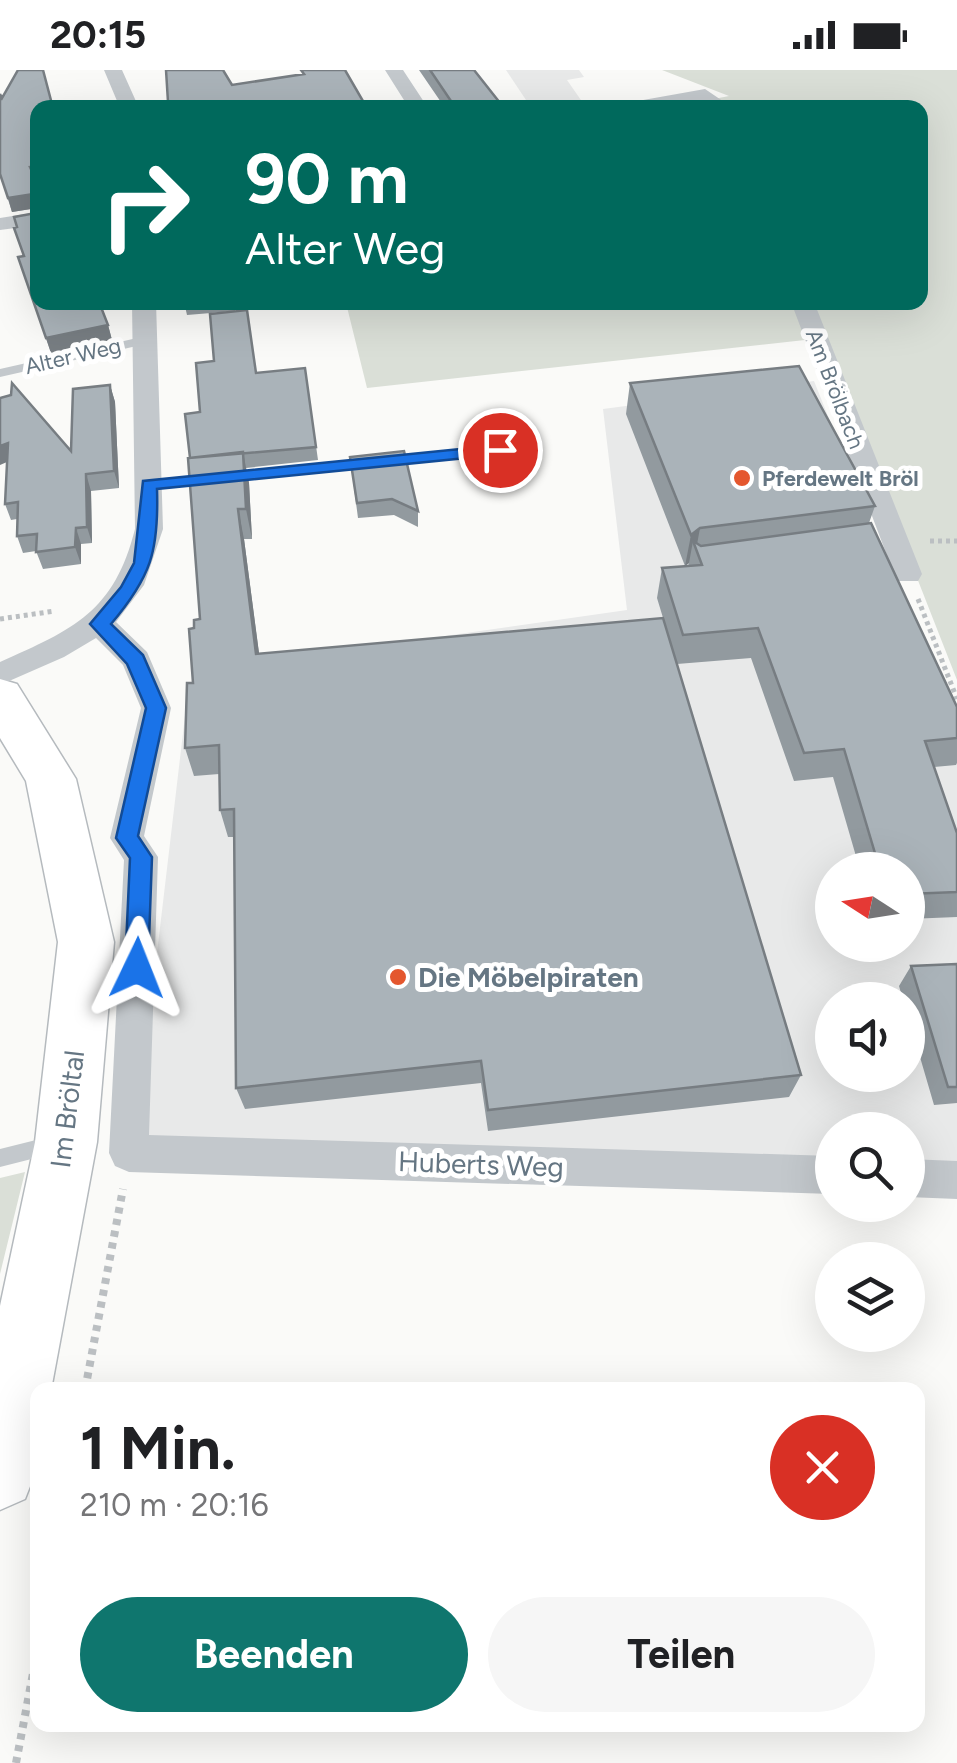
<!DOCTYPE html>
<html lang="de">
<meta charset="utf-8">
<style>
:root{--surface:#fff;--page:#f6f6f6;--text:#202124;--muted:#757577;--accent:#0f766e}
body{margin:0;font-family:Figtree,sans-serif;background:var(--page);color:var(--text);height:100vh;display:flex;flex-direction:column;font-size:38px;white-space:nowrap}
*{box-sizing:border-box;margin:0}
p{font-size:32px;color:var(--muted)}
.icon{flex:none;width:55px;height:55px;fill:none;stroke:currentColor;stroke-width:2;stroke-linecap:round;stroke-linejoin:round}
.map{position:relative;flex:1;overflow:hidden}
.side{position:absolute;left:30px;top:1312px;width:895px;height:350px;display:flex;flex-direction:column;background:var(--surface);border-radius:20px;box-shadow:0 10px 40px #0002}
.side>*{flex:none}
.banner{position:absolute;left:30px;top:30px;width:898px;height:210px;border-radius:20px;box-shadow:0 10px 40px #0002;background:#00695c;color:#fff;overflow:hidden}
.needle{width:65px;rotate:282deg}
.fabs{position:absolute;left:815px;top:782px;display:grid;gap:20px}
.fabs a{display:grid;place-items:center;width:110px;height:110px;border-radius:50%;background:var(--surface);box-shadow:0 10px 40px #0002;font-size:50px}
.pin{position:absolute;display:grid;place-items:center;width:85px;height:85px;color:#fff;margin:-42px;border:5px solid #fff;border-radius:50%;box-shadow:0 2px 10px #0007}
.me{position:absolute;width:110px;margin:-55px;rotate:2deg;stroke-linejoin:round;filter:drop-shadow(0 0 8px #0008)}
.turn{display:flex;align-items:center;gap:35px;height:210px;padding:0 50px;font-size:45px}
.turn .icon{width:130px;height:130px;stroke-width:2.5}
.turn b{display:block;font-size:70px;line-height:85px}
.round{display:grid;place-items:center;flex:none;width:105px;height:105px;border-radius:52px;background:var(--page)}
.overview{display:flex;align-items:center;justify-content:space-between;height:170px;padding:0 50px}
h1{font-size:60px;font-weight:700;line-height:75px}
.primary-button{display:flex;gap:20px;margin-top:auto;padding:20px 50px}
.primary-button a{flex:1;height:115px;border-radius:60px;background:var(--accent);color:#fff;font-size:40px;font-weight:700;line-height:115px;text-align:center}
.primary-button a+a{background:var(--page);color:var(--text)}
.status{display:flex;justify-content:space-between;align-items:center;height:70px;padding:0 50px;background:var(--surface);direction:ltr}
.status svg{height:28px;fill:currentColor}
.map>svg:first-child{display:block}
.built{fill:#e8e9e9;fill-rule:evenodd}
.green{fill:#dadfd7}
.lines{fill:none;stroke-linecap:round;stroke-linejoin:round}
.primary-casing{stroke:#b5babe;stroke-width:3}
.path-far1{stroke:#bbbfc2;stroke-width:5;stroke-dasharray:4 4;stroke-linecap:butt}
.path{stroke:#bbbfc2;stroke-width:8;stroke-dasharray:6 6;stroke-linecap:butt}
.lane{fill:#c3c8cc;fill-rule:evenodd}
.street{fill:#c3c8cc;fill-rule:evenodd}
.primary{fill:#fff;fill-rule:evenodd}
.wall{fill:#929a9f}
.shaded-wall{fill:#777d82}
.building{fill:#aab3b9;stroke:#777d82;stroke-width:2.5}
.route{fill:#1a73e8;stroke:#114b97;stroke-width:2.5}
.poi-dot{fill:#e4572e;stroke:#fff;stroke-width:4}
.labels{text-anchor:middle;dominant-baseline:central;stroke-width:10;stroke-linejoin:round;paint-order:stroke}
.far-street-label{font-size:22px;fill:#657683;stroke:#fff}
.far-poi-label{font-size:22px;font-weight:bold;fill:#657683;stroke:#fff;text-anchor:start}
.poi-label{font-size:28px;font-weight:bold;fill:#657683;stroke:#fff;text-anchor:start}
.street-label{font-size:28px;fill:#657683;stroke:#fff}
</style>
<div class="status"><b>20:15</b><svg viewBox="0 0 49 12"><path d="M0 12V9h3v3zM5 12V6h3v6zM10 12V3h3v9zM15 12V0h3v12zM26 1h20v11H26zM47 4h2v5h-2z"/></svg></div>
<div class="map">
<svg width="957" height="1693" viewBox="0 0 957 1693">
<rect width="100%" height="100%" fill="#fafaf8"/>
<path class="built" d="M506,0H579L584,7L567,10L583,33L552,37L548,31L528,33Z
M814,311L957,669V1102L908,1101V1060H832V1099L134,1078L187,629L346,580L627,540L603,339ZM832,800H908V875H832ZM832,930H908V1005H832Z"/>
<path class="green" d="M662,0H957V610L823,268L367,318L346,233L920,232V38L674,37L729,26Z
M25,1102L0,1204V1108Z"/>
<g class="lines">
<g class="primary-casing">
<path id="primary" d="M0,609L17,614L76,709L114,872L97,1072L51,1320H38V1396L25,1429L0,1440V1236L35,1072L58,872L26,711L0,668Z"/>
</g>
<path class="path-far1" d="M930,471H957
M918,529L957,629
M0,549L55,541"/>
<path class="path" d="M85,1320L123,1119
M16,1693L38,1577"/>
<path class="lane" d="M146,266L152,270L150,273L0,307V299Z
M500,376L505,377V383L149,419L142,415L149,411Z
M56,1065L63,1067L66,1074L63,1081L0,1097V1079Z"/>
<path class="street" d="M104,0H122L139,38H120Z
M385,0H403L428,38H409Z
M705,19L733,38H710L702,31L667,38H623L632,32Z
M38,142V155L0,160V148Z
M132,232H156L163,459L144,515L116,552L147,582L171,638L144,766L158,787L149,1065L832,1086V1124L129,1102L115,1096L109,1083L124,790L110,768L141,638L123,595L96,568L64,587L0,615V592C74,559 114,542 135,459Z
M791,232H814L922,504L918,511H898L894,504Z
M908,1089L957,1091V1129L908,1127Z"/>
<use href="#primary" class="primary"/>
</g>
<path class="wall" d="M419,0H474L504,38H445Z
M2,28L38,38V111H36L38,115V232L108,255L112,270L51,283L18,187L23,186L17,157L36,143L37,138L12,142L0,104Z
M184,232H235V241L187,245Z
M305,298L318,390L246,398L249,413L252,469H244L259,584L801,1005L789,1027L488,1061L481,1013L245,1039L236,1018L234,767H228L220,740L219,704L194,706L185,678L193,613L194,558L200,549L190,388L200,342L256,303Z
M630,313L875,436L869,453L957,637V693L956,695L934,697L957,763V847L908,849V800H860L833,707L794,711L751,588L677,594L657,528L662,498L688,496L689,493L685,496L626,344Z
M110,315L115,332L119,418L91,421L92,473L81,474V494L43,499L36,481L23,483L17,466V449L11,450L5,434L7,392L0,328L71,381Z
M350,387L418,441V457L394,445L358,448Z
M957,894V1033L934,1035L908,946V930H903L899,916L911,896Z"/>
<path class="shaded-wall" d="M33,124L37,138L12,142L8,128Z
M108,255L112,270L51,283L46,268Z
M110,315L115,332L119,418L114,401Z
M8,373L14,389L0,395V376Z
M243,382L249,413L252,469L246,439Z
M86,404L91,421L92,473L87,457Z
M238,439L244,469L263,613L256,584Z
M76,458L81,474V494L75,477Z
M700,458L696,480L693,471L689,493L685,496L691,465Z"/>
<path class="building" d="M18,0H43L53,38H38V96L30,97L38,115V232H99L108,255L46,268L18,187L24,186L14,158L17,157L14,147L36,143L37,127L33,124L8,128L0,104V24L2,28Z
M166,0H223L232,15L304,4L301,0H345L367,38H170L168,32Z
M430,0H474L504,38H454L453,34Z
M247,240L256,303L305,298L316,377L190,388L185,344L200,342L196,293L214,291L210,244Z
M799,296L875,436L700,458L691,465L630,313Z
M12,313L71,381L73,319L110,315L114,401L86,404L87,457L76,458L75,477L36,482L37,464L17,466L18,432L5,434L8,373L0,376V328L11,325Z
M404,381L418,441L392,429L357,433L350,387Z
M243,382L246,439H238L256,584L663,548L801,1005L488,1040L481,991L236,1018L234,739L220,740L219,675L185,678L187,613H193L189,559L194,558V550L200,549L188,388Z
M871,453L957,637V668L925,671L957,763V822L908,824V800H880L844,679L804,683L758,558L683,565L662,498L702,495L693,471L701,476Z
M957,894V1017H948L911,896Z"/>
<path class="route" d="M500,375L509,380L506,384L157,419C159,481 151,507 111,554L143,585L166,638L138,766L152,787L148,898L145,905H128L125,898L130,788L116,768L146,638L127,594L90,554L121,517L134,493L143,411Z"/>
<g class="poi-dot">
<circle cx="742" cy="408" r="10"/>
<circle cx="398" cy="907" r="10"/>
</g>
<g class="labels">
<g class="far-street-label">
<text transform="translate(73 286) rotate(-13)">Alter Weg</text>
<text transform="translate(835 319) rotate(69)">Am Brölbach</text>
</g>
<g class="far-poi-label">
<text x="762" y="408">Pferdewelt Bröl</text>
</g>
<g class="poi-label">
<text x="418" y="907">Die Möbelpiraten</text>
</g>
<g class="street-label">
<text transform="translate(67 1039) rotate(-83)">Im Bröltal</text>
<text transform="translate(481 1094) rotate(2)">Huberts Weg</text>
</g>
</g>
</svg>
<div class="fabs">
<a><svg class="needle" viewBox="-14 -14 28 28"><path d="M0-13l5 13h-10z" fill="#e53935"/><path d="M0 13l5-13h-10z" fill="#757577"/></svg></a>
<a><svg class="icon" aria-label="sound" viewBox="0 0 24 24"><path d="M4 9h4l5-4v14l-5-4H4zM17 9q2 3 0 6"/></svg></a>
<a><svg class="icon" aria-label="search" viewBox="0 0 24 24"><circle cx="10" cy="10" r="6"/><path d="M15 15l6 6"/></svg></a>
<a><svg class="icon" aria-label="layers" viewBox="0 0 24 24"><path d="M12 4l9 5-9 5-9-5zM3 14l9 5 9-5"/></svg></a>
</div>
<div class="pin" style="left:500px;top:380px;background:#d93025"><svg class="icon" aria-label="arrive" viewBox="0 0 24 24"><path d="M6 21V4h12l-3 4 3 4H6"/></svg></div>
<svg class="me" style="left:137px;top:898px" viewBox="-20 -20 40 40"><path d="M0-17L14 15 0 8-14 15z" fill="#1a73e8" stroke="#fff" stroke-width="4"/></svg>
<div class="banner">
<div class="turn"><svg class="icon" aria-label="right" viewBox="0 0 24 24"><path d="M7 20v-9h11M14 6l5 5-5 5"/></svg><div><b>90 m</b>Alter Weg</div></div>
</div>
<section class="side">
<div class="overview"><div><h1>1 Min.</h1><p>210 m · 20:16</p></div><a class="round" style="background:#d93025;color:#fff"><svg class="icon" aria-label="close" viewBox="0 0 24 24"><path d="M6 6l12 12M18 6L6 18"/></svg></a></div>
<div class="primary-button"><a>Beenden</a><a>Teilen</a></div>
</section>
</div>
